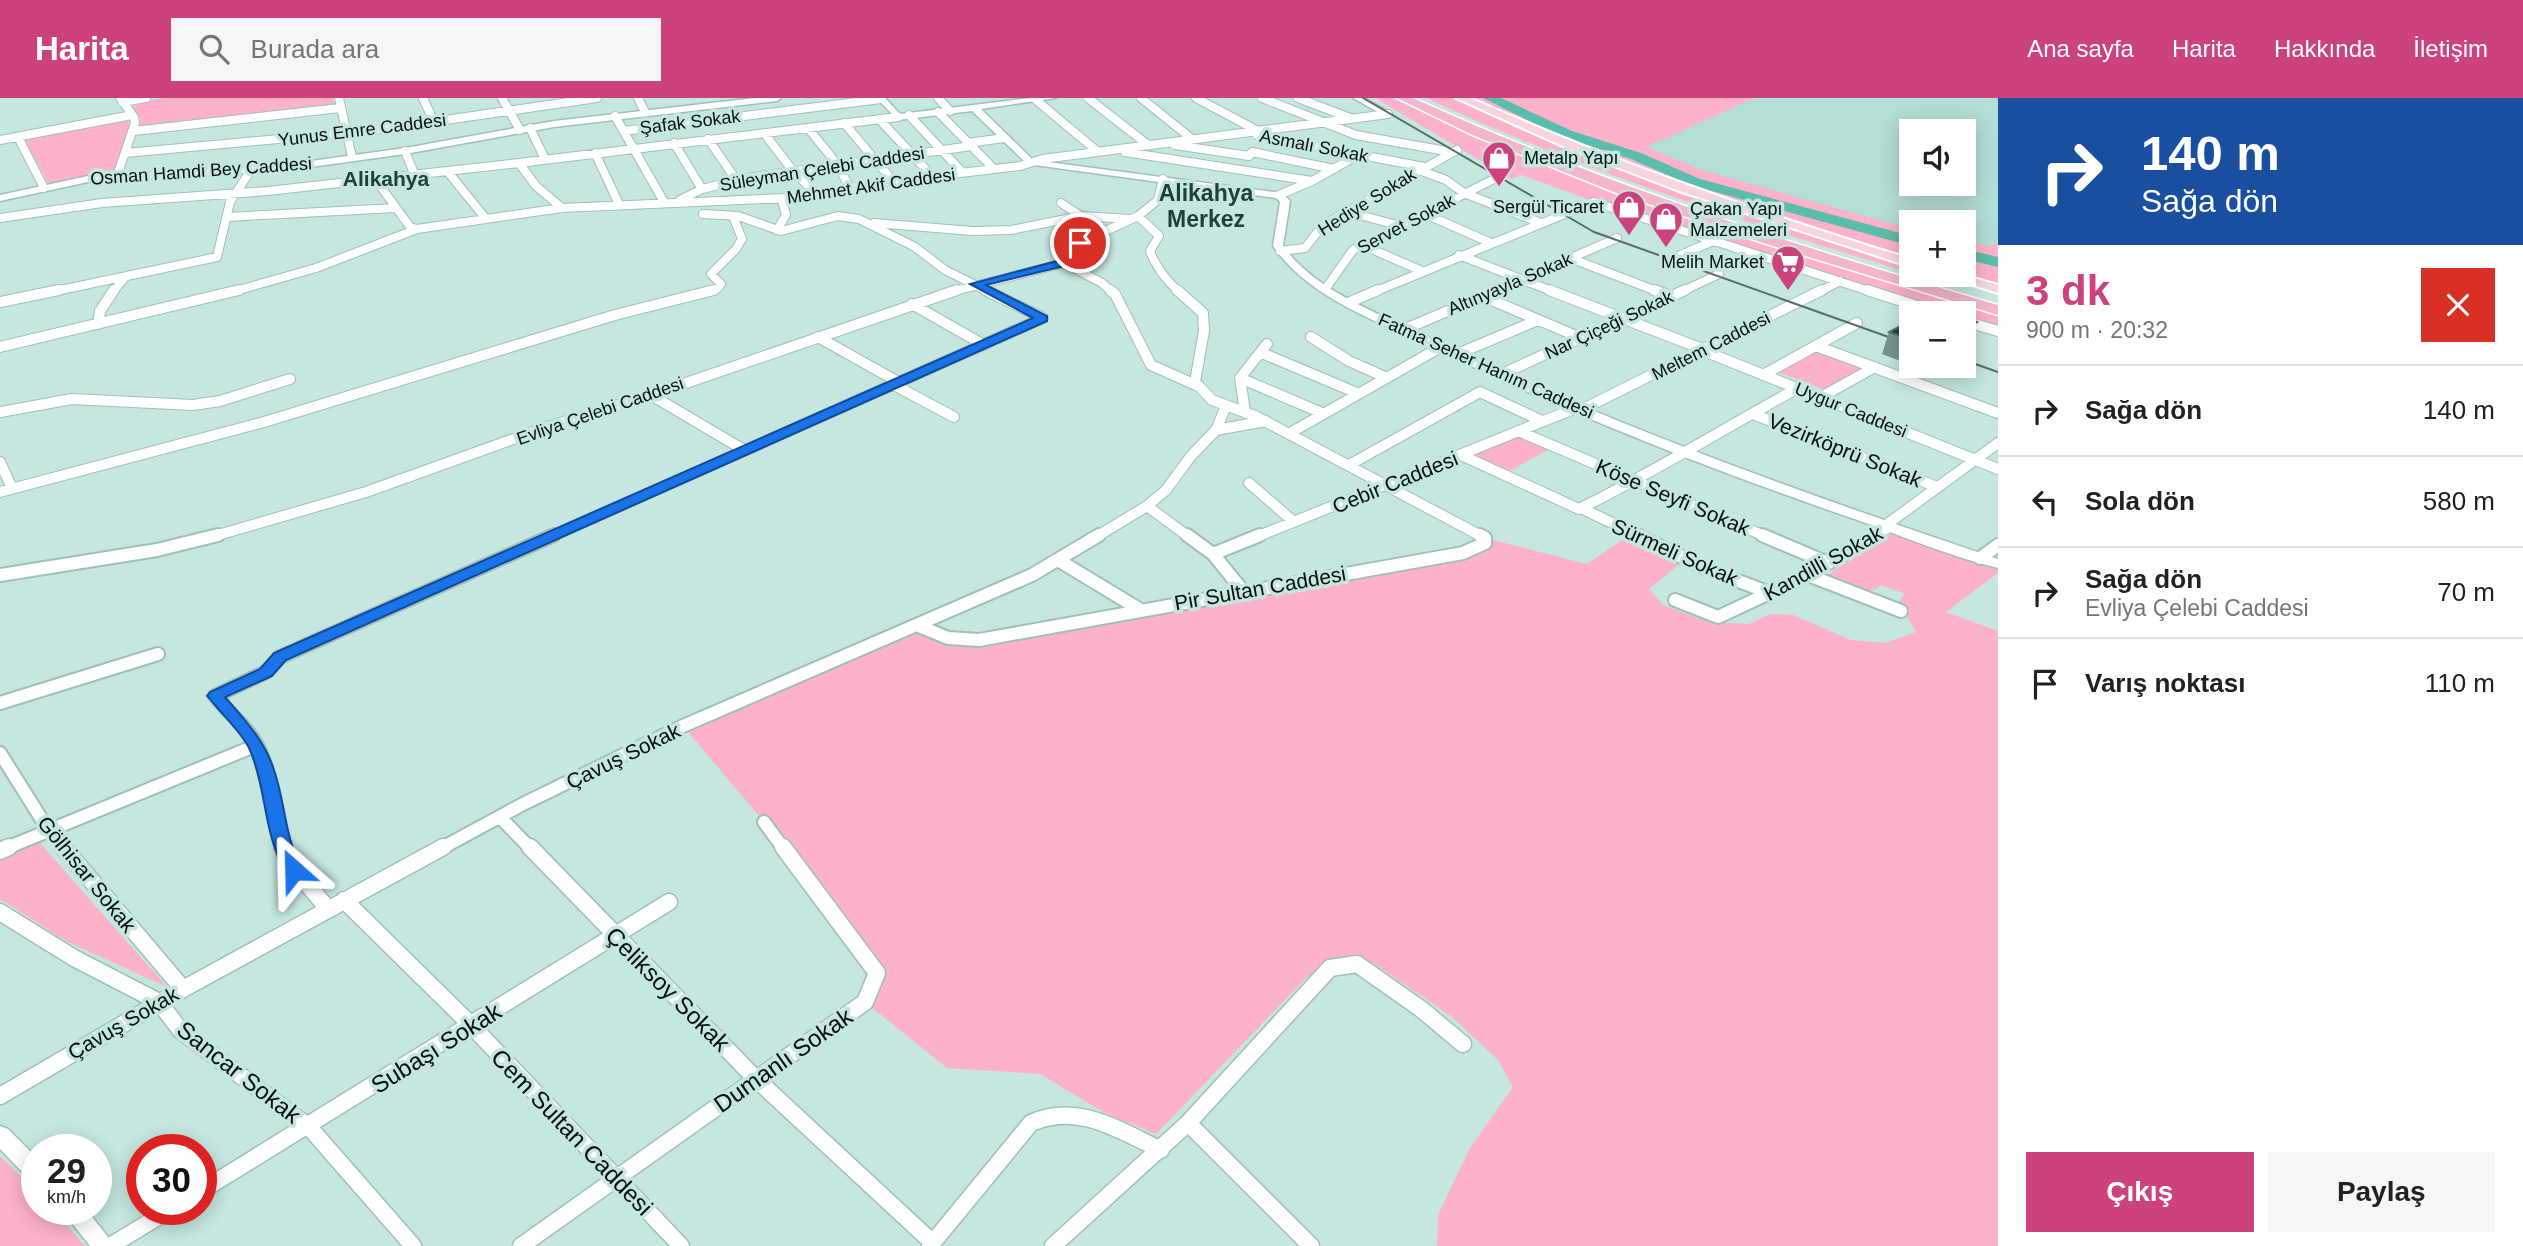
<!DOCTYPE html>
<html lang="tr">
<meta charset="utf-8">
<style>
:root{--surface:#fff;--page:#f6f6f6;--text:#202124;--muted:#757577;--line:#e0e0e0;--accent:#cc427c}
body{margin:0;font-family:Helvetica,sans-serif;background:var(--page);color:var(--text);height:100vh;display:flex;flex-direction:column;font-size:26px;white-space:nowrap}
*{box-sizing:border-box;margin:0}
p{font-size:23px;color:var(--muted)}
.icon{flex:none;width:38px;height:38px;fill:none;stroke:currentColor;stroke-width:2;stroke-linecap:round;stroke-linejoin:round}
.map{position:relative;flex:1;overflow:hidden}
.details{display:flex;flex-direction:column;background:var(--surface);width:525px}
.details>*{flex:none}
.hud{background:#1a4fa0;color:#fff;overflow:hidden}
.buttons{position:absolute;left:1899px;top:21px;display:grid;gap:14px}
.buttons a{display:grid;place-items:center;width:77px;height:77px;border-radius:0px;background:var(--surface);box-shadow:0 4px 18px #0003;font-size:35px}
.speed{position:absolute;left:21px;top:1036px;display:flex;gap:14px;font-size:35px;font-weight:700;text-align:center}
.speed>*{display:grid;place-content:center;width:91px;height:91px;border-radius:50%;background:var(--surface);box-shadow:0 4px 18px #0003;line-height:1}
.speed small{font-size:18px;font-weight:400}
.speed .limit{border:10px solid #d22;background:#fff;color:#111}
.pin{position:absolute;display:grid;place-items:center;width:60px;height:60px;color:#fff;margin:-30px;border:4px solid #fff;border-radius:50%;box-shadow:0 2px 7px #0007}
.me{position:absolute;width:77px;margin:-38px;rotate:335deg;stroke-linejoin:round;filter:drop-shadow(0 0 5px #0008)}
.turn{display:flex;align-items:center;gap:24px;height:147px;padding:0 28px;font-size:32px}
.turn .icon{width:91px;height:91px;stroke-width:2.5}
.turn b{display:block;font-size:49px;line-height:60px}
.round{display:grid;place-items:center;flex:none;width:74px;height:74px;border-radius:0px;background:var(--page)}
.head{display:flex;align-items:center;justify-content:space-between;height:119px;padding:0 28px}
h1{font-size:42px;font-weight:600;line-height:52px;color:var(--accent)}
.primary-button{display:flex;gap:14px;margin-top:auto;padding:14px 28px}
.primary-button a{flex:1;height:80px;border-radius:0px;background:var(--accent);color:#fff;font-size:28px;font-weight:600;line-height:80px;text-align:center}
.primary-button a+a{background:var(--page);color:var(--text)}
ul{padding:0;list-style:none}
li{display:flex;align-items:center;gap:21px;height:91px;padding:0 28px;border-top:2px solid var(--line)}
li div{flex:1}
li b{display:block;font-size:26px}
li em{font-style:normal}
header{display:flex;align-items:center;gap:42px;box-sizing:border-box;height:98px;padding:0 35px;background:var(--accent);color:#fff}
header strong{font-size:33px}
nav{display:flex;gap:38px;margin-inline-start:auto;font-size:24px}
.search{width:490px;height:63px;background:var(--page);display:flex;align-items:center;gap:18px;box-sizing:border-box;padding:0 24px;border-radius:0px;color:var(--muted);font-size:26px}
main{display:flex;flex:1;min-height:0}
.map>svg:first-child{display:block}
.built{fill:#b3ded5;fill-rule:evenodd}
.green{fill:#fdb2c9}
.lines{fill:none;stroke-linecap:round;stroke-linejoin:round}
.river{fill:#5bbdab;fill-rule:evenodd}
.minor-far3-casing{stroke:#9fc0b8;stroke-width:10}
.minor-far2-casing{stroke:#9fc0b8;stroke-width:12}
.minor-far1-casing{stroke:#9fc0b8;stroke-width:16}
.minor-casing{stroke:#9fc0b8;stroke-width:19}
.tertiary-casing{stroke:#9fc0b8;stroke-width:3}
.primary-casing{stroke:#fff;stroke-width:4}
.motorway-casing{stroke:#fff;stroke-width:3}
.minor-far3{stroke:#fff;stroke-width:8}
.minor-far2{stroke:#fff;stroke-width:10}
.minor-far1{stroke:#fff;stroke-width:12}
.minor{stroke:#fff;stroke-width:16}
.tertiary{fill:#fff;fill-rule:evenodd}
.primary{fill:#f8d4df;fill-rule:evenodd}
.motorway{fill:#f4b7ca;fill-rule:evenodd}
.tram{stroke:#576c67;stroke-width:2}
.wall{fill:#76958e}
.shaded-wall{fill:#56746e}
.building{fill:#26433d;stroke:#56746e;stroke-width:2}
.route{fill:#1a73e8;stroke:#114b97;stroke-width:2}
.labels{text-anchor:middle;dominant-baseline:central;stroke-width:7;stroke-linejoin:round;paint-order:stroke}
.far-street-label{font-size:18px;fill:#05100e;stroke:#c5e7e0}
.far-poi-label{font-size:18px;fill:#05100e;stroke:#c5e7e0;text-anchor:start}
.far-quarter-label{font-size:21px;font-weight:bold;fill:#213f39;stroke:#c5e7e0}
.street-label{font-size:21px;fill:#05100e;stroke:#c5e7e0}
.far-district-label{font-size:23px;font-weight:bold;fill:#213f39;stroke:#c5e7e0}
.near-street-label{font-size:24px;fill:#05100e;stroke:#c5e7e0}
</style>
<header>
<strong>Harita</strong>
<div class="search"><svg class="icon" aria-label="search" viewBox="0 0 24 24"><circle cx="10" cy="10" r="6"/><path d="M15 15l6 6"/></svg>Burada ara</div>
<nav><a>Ana sayfa</a><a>Harita</a><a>Hakkında</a><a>İletişim</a></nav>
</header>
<main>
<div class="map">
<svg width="1998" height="1148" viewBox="0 0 1998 1148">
<rect width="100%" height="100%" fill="#c5e7e0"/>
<path class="built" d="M1754,0H1998V146L1990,148L1964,142V124H1911V131L1882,125L1701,72L1647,49ZM1911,33H1964V86H1911Z"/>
<path class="green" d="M163,0H333L334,8L137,31L141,21L133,9L140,5Z
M1375,0H1392C1587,91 1792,155 1998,217V230L1964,221V215H1945L1592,103L1522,77L1511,81Z
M1426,0H1453L1521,32L1681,92L1911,168V175C1746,125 1582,73 1426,0Z
M1470,0H1754L1647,49L1701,72L1911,131V162C1762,114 1612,67 1470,0Z
M129,20L130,30L114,75L109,77L49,86L23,39Z
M1964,142L1990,148L1998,146V188L1959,177H1964Z
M1817,253L1863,270L1824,292L1778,274Z
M1521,337L1551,350L1506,375L1470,359Z
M1892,435L1998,469V475L1946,514L1998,533V1148H1437L1438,1117L1470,1050L1513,989L1498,962L1452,919L1372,864L1334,861L1306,880L1156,1036L1105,1015L1040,976L947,970L865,904L877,875L764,724L683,628L919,528L958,542L1462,455L1485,440L1587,466L1625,440L1682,464L1649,491L1663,507L1708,524L1749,526L1770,516L1793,517L1851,542L1885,545L1916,534L1898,505L1905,496L1881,487C1866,502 1842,485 1826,478Z
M32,743L40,745L167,889L66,843L0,801V757Z
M0,1058L37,1094V1111H52L85,1148H0Z"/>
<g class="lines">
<path class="river" d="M1483,0H1501L1572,33L1641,55L1700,81L1911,138V148L1690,87L1631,61L1562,39Z
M1964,151L1998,159V169L1964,161Z"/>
<g class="minor-far3-casing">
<path id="minor-far3" d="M339,0L352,59
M423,0L434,24
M502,0L520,32
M638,0L645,14
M938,0L950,13
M1088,0L1148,47
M1141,0L1192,41
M1196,0L1258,33
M1262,0L1356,37L1452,54
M1298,0L1350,20
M1036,2L1097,53
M122,4L146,0
M938,14L993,70
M909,17L962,74
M615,18L664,104
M879,21L932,78
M844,25L893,83
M530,30L545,61
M808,30L837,66L850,90
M134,33L340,10
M624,33L881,1
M764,35L793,73L818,98
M1257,37L1424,69
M18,39L44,90
M708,41L737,83
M0,42L132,17
M674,45L702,91
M968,45L1004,40
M1175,47L1249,58L1252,54L1334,71
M405,53L415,78
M1125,54L1312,83
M126,55L376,32L597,0
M595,55L619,106
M519,65L898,19
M1419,72L1446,82L1464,95L1541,125
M448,74L486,121
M117,78L135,25L134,19L120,0
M376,82L410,129L417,131L562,110L806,99L883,84L1020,68L1043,61L1388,16
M1279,97L1312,83L1358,57
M680,102L702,91L747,80L971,48
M1061,105L1081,118
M1348,114L1401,128
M1423,115L1491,145
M703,116L738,118L781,133L838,118L859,121L915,149L945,172L989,194
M1138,118L1159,138L1150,153C1156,170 1166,182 1179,194
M227,119L395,110
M0,120L102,105L268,93L519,65L536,88L562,110
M874,125L973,133L1011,132L1081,118L1130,121
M777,132L786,117L782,102
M1362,147L1422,173
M1280,153L1305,150L1323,127L1457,52
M1459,157L1554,194
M1570,160L1659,194
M1674,160L1713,143
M1064,165L1102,185L1112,194
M1326,190L1353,152L1500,78
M51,194L217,159L230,104L251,72
M113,194L126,178
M232,194L316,170L417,131
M707,194L717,191L721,186L711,176L736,151L742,141L733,118
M951,194L1064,165L1080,145L1138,118L1158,102L1163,81
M1374,194L1594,104L1872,194
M1493,194L1617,140
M1681,194L1719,176
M1819,194L1840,183"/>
</g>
<g class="minor-far2-casing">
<path id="minor-far2" d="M1110,192L1115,196L1151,267L1198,288
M1177,192L1203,215L1204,233L1195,284L1212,302L1255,318L1483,439
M1549,192L1705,252
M1654,192L1671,198
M1867,192L1939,215
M1482,198L1581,240
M0,204L59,192
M1350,204L1378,192
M912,206L984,247
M1964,223L1998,233
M98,226L100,213L114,192
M1403,232L1497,192
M818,239L900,285
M1311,239L1349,263L1385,279
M1816,248L1998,315
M0,249L239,192
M1704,253L1998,371
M1262,255L1357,295
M1455,257L1538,222
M1500,277L1685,192
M1763,277L1857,225
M1240,280L1322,315
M894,287L954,319
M651,297L744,352
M1821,299L1875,269
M1581,312L1822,192
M1245,313L1240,280L1267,246
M0,314L72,301L193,307L220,303L290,281
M1753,316L1937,389
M1216,332L1266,323
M1518,333L1767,439
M1290,335L1439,250
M1461,357L1579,411C1654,374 1725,330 1798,290
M0,364L12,390
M1349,367L1480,294L1542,323
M1249,385L1294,424
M0,394L264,324L615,217L714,192
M1147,408L1189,439
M1581,410L1641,439
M1886,427L1998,345
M211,439L366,394L544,330L651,297L957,192
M550,439L1043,220L985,192
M1096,439L1147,408L1166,392L1191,358L1216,332L1226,308
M1256,439L1576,310
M1873,439L1891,428"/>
</g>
<g class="minor-far1-casing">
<path id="minor-far1" d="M1187,437L1213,456L1243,493
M1637,437L1707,471L1770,495
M1762,437L1828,465
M1213,456L1260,437
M1980,460L1998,447
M1058,462L1139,511
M0,477L157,452L218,437
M1808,477L1901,513
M1675,502L1718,519L1808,477L1876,437
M919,528L948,540L979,542L1463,455L1485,445V440L1480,437
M0,605L158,556
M0,655L49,733L64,751
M500,719L531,751
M764,724L784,751
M4,751L257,647
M283,751C271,718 274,681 258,649C249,631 228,614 215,598L266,574L280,559L554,437
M440,751L523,706L683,628L1032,477L1099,437"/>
</g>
<g class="minor-casing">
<path id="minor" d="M63,749L183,891
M283,749L288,763L328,811
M530,749L755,980L933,1145
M0,753L9,749
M344,802L471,927L681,1148
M0,814L74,860L159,904L181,933L309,1029L413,1148
M0,998L183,891L443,749
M1188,1025L1330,870L1357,866L1421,911L1463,946
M201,1093L669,804
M110,1148L171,1111
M521,1148L865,904L877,875L783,749
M930,1148L1031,1025C1077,1004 1119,1032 1161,1052
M1053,1148L1188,1025L1311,1148"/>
</g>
<g class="tertiary-casing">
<path id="tertiary" d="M755,0H781L777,3L554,29L405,56L282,73L88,84L0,103V97L88,78L282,67L405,50L554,23Z
M876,0H885L900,16L1031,0H1056L981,11L1033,62L1282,95L1290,103L1283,148C1316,194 1381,216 1430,240C1614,328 1805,396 1998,461V470C1952,459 1907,440 1863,424C1714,373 1568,316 1427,247C1374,222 1307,198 1273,148L1280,104L1276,100L1027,66L972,13L898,22Z
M1353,0H1364L1392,16L1385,18Z
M0,1028L8,1031L37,1060V1084L29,1081L0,1051Z
M61,1111H86L115,1148H90Z"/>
</g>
<g class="primary-casing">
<path id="primary" d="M1456,0H1470C1613,64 1761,115 1911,161V169L1679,93L1567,50Z
M1942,177H1963L1998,187V195Z"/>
</g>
<g class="motorway-casing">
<path id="motorway" d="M1397,0H1413C1603,86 1799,149 1998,207V217L1766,146L1616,95L1470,36Z"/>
</g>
<use href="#minor-far3" class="minor-far3"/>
<use href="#minor-far2" class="minor-far2"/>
<use href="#minor-far1" class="minor-far1"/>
<use href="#minor" class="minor"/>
<use href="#tertiary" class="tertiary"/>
<use href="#primary" class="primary"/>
<use href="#motorway" class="motorway"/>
<path class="tram" d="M1363,0L1594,134L1911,247
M1964,262L1998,274"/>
</g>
<path class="wall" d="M1911,230V267L1882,256L1889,234Z
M1913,268H1955L1954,270L1941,278Z"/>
<path class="shaded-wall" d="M1977,224L1969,246L1964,249V232Z
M1945,268H1955L1954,270L1941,278Z"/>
<path class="building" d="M1964,219L1977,224L1964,232Z
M1902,227L1911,230V242L1889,234Z"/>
<path class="route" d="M1077,142L1086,145L1068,167L986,187L1047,218V223L286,562L272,578L225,599C245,622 265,643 274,672C286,706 284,740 303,772L301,776H287C262,734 268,695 250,652C242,634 222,617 210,601L207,598L210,594L260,571L274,555L1033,220L970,186L1061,162Z"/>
<defs>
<g id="shop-pin" transform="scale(1.75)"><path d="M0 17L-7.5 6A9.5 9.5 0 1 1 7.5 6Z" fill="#cc427c" stroke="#c5e7e0"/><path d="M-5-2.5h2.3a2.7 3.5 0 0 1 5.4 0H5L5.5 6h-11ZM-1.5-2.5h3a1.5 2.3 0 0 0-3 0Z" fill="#fff"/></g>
<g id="supermarket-pin" transform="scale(1.75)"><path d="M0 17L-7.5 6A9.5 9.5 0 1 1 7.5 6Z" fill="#cc427c" stroke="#c5e7e0"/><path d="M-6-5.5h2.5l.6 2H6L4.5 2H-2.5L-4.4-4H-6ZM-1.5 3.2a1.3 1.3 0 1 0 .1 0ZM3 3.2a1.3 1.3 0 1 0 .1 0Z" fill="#fff"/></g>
</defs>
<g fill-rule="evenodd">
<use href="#shop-pin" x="1499" y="60"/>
<use href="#shop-pin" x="1629" y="109"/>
<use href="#shop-pin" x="1666" y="121"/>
<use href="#supermarket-pin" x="1788" y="164"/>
</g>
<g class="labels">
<g class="far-street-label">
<text transform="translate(690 24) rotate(-7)">Şafak Sokak</text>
<text transform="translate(362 32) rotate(-7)">Yunus Emre Caddesi</text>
<text transform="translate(1314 48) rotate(11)">Asmalı Sokak</text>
<text transform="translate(822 71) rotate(-9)">Süleyman Çelebi Caddesi</text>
<text transform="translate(201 73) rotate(-4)">Osman Hamdi Bey Caddesi</text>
<text transform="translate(871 88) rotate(-8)">Mehmet Akif Caddesi</text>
<text transform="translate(1367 104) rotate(-32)">Hediye Sokak</text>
<text transform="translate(1406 126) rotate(-28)">Servet Sokak</text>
<text transform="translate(1510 186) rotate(-23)">Altınyayla Sokak</text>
<text transform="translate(1609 227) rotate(-25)">Nar Çiçeği Sokak</text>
<text transform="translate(1711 248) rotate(-27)">Meltem Caddesi</text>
<text transform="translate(1486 268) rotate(24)">Fatma Seher Hanım Caddesi</text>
<text transform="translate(1851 312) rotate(22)">Uygur Caddesi</text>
<text transform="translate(600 313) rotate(-19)">Evliya Çelebi Caddesi</text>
</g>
<g class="far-poi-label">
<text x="1524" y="60">Metalp Yapı</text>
<text x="1604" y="109" text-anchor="end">Sergül Ticaret</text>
<text x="1690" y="111">Çakan Yapı<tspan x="1690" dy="21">Malzemeleri</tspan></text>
<text x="1764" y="164" text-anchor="end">Melih Market</text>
</g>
<g class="far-quarter-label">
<text x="386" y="80">Alikahya</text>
</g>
<g class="street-label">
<text transform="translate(1845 352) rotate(22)">Vezirköprü Sokak</text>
<text transform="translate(1395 384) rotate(-22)">Cebir Caddesi</text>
<text transform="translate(1673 399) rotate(23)">Köse Seyfi Sokak</text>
<text transform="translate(1675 454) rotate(24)">Sürmeli Sokak</text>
<text transform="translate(1823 465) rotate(-29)">Kandilli Sokak</text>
<text transform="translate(1260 490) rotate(-10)">Pir Sultan Caddesi</text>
<text transform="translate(623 658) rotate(-26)">Çavuş Sokak</text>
<text transform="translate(87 776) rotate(51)">Gölhisar Sokak</text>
<text transform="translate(123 925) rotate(-30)">Çavuş Sokak</text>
</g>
<g class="far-district-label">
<text x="1206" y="95">Alikahya<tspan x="1206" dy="26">Merkez</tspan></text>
</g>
<g class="near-street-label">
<text transform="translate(668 891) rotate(45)">Çeliksoy Sokak</text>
<text transform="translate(436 950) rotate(-32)">Subaşı Sokak</text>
<text transform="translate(783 962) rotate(-35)">Dumanlı Sokak</text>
<text transform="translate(239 974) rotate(38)">Sancar Sokak</text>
<text transform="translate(572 1034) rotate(46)">Cem Sultan Caddesi</text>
</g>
</g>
</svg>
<div class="buttons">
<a><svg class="icon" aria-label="sound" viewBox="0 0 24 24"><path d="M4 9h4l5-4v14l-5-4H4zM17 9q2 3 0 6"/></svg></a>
<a>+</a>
<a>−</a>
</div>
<div class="speed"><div>29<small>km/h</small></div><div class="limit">30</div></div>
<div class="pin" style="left:1080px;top:145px;background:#d93025"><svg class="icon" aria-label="arrive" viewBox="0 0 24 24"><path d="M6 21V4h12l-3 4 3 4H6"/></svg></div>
<svg class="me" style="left:294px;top:772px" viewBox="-20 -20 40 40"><path d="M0-17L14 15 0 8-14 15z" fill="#1a73e8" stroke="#fff" stroke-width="4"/></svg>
</div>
<section class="details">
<div class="hud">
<div class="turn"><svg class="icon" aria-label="right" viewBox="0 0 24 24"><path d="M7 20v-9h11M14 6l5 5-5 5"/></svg><div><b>140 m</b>Sağa dön</div></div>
</div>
<div class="head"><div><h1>3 dk</h1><p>900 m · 20:32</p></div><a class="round" style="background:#d93025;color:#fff"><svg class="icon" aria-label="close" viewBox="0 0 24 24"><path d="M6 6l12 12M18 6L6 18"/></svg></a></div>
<ul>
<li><svg class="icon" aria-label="right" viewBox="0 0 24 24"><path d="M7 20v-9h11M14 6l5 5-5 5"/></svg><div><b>Sağa dön</b></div><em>140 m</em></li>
<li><svg class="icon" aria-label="left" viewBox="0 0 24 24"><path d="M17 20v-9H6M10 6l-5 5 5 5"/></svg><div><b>Sola dön</b></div><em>580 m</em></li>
<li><svg class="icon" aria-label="right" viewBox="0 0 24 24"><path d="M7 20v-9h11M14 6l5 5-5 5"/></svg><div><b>Sağa dön</b><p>Evliya Çelebi Caddesi</p></div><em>70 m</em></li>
<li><svg class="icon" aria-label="arrive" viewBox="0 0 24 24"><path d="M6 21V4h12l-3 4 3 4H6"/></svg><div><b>Varış noktası</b></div><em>110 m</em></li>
</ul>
<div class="primary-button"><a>Çıkış</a><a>Paylaş</a></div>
</section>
</main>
